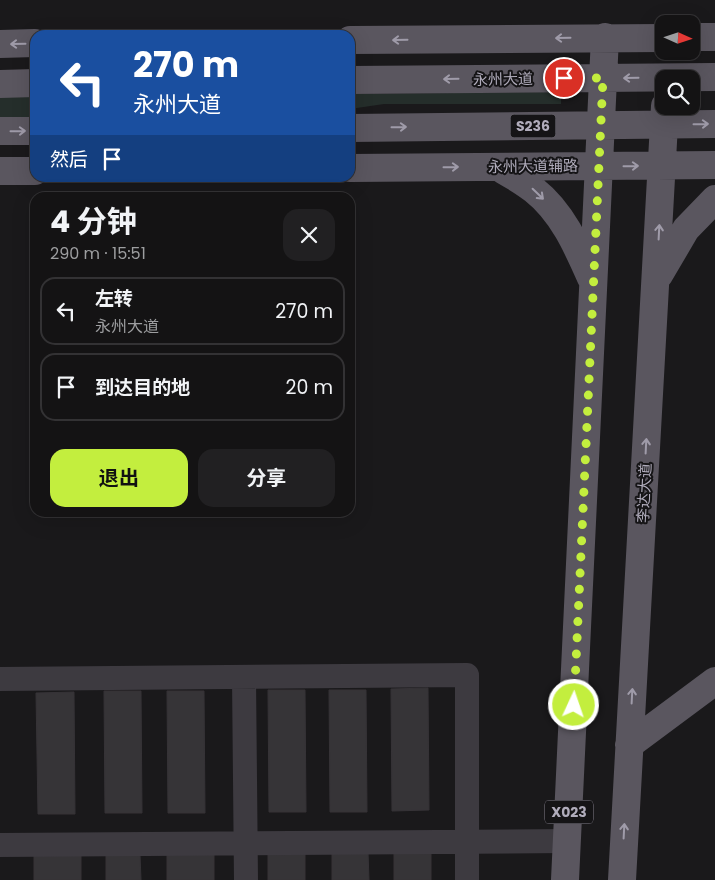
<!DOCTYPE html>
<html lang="zh">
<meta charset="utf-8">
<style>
:root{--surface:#141314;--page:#212022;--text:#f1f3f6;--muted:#9d9ea0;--line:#333234;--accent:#c3ee3e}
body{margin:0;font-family:Poppins,"Noto Sans SC",sans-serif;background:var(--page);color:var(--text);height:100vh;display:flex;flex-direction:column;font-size:19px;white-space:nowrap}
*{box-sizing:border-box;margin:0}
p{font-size:16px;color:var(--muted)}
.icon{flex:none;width:28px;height:28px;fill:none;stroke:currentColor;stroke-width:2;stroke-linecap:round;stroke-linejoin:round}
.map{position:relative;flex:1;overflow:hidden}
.panel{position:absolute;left:30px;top:192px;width:325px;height:325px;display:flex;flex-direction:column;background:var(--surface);border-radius:15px;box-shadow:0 5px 20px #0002,0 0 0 1px var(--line)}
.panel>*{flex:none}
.banner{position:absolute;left:30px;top:30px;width:325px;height:152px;border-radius:15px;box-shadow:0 5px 20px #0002,0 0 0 1px var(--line);background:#1a4fa0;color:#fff;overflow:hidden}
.needle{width:32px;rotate:93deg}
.controls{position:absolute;left:655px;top:15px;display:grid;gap:10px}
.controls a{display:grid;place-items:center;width:45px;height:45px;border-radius:10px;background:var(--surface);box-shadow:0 5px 20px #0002,0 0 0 1px var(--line);font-size:25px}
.pin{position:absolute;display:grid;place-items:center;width:42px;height:42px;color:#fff;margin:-21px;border:2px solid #fff;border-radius:50%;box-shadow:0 1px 5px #0007}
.me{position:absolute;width:55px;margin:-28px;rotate:3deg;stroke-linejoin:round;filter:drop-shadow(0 0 4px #0008)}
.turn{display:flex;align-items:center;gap:18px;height:105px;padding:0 20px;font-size:22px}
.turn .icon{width:65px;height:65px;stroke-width:2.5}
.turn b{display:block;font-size:35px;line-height:42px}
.then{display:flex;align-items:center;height:48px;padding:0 20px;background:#0003;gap:10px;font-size:19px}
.round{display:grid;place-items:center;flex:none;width:52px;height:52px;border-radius:15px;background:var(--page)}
.overview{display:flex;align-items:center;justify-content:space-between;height:85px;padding:0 20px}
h1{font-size:30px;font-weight:700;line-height:38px}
.primary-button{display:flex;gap:10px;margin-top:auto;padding:10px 20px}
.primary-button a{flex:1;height:58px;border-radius:15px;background:var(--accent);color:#111;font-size:20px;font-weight:700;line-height:58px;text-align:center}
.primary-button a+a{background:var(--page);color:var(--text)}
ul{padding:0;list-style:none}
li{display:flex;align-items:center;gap:15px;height:68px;margin:0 10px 8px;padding:0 10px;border:2px solid var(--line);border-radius:15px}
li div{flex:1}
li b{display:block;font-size:19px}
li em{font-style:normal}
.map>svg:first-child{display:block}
.green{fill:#252e2b}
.building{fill:#363437;stroke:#363337}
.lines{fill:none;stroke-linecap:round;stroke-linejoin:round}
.minor{stroke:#3d3a40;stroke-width:24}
.major{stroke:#5a565f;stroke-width:28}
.oneway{stroke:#9f9ba9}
.route{stroke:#c3ee3e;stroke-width:9;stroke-dasharray:0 16.2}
.labels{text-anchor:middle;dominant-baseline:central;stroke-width:4;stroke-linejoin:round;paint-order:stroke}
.shield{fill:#151416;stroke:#827e8a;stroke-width:1}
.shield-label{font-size:14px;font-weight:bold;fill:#b0acbb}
.street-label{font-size:15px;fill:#b0acbb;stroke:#151416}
</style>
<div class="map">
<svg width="715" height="880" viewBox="0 0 715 880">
<rect width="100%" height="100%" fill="#1a191b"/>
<path class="green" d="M561,92V104H384L350,109V94Z
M0,97H35V117L0,118Z"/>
<path class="building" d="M30,378H35V505H31Z
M428,688L429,810L392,811L391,689Z
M268,690H305L306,812H269Z
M329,690H366L367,812H330Z
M104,691H141L142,813H105Z
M167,691H204L205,813H168Z
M74,692L75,814H38L36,693Z
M368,852L369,880H332V853Z
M431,852V880H394V853Z
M305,853V880H268V854Z
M167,854H214V880H167Z
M81,855V880H34V856Z
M106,855H140L141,880H106Z"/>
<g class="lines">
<path class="minor" d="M244,678L246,880
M0,679L467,675V880
M0,845L567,841"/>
<path class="major" d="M691,37H715
M350,40L664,38
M0,44L35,43
M350,80L715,77
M0,84L35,83
M350,128L715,124
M0,131H35
M498,167C510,174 523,181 534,190C562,212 577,246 591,278
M350,168L715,165
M0,171H35
M659,275L686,229L715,199
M629,745L715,681
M565,880L605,37
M622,880L665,106"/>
</g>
<defs><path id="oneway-shaft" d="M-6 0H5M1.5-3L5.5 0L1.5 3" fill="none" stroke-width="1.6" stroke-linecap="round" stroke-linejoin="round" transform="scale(1.25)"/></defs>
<g class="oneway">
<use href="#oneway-shaft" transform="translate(563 38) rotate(179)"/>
<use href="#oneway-shaft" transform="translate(400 40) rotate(179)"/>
<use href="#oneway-shaft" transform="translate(18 44) rotate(179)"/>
<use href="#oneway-shaft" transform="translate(631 78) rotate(179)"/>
<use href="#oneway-shaft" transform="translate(451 79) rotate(179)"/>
<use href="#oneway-shaft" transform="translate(701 124) rotate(-1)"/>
<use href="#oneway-shaft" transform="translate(399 127) rotate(-1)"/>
<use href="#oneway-shaft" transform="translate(18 131) rotate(-1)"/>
<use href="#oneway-shaft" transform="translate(631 166) rotate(-1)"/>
<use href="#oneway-shaft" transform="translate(451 167) rotate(-1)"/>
<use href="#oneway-shaft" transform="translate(538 194) rotate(44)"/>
<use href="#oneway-shaft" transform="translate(659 232) rotate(-87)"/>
<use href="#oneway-shaft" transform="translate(646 446) rotate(-87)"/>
<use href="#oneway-shaft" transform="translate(632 696) rotate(-87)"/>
<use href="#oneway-shaft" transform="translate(624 831) rotate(-87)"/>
</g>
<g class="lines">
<path class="route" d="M564,78H603L574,705"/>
</g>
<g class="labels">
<g class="shield">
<rect x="510.5" y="114.5" width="45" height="23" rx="4"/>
<rect x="545" y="800.5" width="48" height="23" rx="4"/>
</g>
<g class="shield-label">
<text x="533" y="126">S236</text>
<text x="569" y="812">X023</text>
</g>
<g class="street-label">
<text transform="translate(503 79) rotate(-1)">永州大道</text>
<text transform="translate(533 166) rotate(-1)">永州大道辅路</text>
<text transform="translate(644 493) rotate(-87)">李达大道</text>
</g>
</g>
</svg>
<div class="controls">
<a><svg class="needle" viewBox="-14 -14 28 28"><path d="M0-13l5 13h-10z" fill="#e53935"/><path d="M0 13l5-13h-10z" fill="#9d9ea0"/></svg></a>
<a><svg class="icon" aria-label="search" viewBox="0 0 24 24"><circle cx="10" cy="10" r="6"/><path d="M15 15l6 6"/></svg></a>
</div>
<div class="pin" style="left:564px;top:78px;background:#d93025"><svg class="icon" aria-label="arrive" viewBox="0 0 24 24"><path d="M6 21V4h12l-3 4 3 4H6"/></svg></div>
<svg class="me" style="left:574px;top:705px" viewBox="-20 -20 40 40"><circle r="17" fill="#c3ee3e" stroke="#fff" stroke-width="3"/><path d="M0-11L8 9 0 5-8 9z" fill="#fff"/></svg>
<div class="banner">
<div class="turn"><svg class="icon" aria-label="left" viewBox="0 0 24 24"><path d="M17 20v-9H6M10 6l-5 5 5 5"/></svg><div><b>270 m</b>永州大道</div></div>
<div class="then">然后<svg class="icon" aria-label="arrive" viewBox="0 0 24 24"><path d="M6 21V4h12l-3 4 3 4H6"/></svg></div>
</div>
<section class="panel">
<div class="overview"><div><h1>4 分钟</h1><p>290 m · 15:51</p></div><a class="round"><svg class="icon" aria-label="close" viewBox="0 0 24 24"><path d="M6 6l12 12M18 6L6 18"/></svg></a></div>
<ul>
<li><svg class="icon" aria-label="left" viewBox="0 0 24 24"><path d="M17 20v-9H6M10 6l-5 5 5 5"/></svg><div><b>左转</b><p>永州大道</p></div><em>270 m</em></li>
<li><svg class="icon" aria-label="arrive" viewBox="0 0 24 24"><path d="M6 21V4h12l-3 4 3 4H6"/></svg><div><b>到达目的地</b></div><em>20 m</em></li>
</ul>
<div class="primary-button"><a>退出</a><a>分享</a></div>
</section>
</div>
